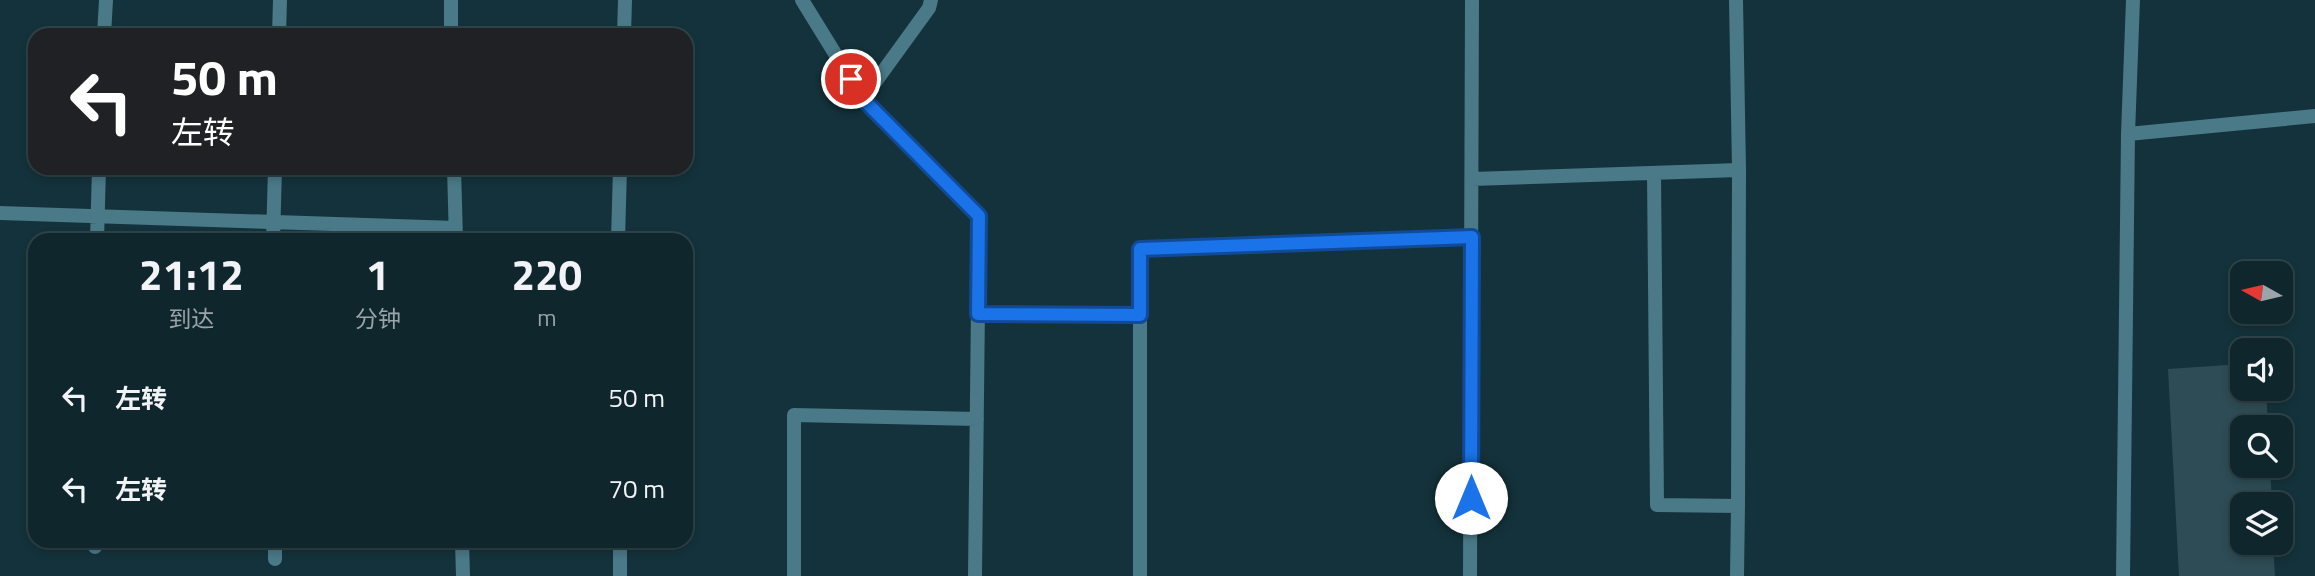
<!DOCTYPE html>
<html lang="zh">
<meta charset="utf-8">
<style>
:root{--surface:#0f262c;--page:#1d3238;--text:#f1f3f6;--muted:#9ba5a9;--line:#2f4348}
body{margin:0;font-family:"Titillium Web","Noto Sans SC",sans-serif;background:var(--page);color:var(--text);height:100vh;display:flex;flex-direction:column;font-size:26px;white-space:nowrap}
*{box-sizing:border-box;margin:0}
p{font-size:23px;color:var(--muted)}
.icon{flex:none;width:38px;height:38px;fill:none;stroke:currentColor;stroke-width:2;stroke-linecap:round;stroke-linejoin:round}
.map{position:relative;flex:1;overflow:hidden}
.panel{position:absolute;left:28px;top:233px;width:665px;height:315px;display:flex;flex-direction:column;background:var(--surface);border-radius:21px;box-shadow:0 4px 10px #0003,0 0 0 2px var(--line)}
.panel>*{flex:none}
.hud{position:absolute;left:28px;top:28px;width:665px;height:147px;border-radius:21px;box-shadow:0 4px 10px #0003,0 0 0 2px var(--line);background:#202124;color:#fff;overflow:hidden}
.needle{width:46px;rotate:278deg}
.buttons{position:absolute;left:2230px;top:261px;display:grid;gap:14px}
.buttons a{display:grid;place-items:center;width:63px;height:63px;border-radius:14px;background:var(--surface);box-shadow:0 4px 10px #0003,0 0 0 2px var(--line);font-size:35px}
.pin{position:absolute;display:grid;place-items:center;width:60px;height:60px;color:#fff;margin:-30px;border:4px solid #fff;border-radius:50%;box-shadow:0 2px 7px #0007}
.me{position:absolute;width:77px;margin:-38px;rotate:0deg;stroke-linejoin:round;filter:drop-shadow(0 0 5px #0008)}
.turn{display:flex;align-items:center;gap:24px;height:147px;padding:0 28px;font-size:32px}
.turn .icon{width:91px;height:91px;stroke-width:2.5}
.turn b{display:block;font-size:49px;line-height:60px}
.eta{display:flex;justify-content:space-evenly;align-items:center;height:119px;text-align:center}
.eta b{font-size:42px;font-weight:700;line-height:49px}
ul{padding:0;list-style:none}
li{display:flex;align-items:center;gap:21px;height:91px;padding:0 28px}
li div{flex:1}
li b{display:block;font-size:26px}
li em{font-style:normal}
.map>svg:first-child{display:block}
.building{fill:#2e4c55}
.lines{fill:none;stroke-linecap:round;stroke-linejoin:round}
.street{stroke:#4a7988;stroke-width:14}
.route-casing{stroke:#114b97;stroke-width:18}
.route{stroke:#1a73e8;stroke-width:12}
</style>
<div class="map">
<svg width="2315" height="576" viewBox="0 0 2315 576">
<rect width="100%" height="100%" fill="#14323b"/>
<path class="building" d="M2242,364V388H2266L2268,427H2242V466H2270L2272,504H2242V542H2273L2275,576H2179L2168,369Z"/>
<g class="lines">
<path class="street" d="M451,0V35
M802,0L863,99L979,216L975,576
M104,35L106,0
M279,35L280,0
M624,35L625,0
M863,99L929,8L931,0
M2128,134L2315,116
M454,168L456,240
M1654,173L1657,505L1738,506L1739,170L1736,0
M1472,179L1739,170
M0,213L455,228
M97,240L99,168
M273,240L275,168
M618,240L620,168
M978,314L1140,315
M275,541V559
M462,541L463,576
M620,541V576
M95,547V541
M794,576V415L977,419
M1140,576V249L1472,237
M1470,576L1472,0
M1737,576L1738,506
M2123,576L2128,134L2133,0"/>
</g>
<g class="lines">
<g class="route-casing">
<path id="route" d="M851,79L863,99L979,216L978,314L1140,315V249L1472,237L1471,498"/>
</g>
<use href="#route" class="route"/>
</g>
</svg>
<div class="buttons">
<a><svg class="needle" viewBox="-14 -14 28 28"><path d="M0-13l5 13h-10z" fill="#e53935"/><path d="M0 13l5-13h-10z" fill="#9ba5a9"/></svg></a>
<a><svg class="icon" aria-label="sound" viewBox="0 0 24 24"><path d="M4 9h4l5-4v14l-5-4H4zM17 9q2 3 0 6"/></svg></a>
<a><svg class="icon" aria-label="search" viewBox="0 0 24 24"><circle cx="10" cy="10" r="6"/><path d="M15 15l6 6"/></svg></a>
<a><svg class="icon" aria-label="layers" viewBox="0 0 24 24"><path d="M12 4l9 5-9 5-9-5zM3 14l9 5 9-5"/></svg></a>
</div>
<div class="pin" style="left:851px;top:79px;background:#d93025"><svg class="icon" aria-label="arrive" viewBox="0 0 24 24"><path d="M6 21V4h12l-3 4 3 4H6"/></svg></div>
<svg class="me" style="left:1471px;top:498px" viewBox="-20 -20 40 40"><circle r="19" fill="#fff"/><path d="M0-13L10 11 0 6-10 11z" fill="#1a73e8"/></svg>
<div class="hud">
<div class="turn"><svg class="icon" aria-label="left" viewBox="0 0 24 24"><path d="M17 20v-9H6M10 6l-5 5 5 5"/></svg><div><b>50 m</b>左转</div></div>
</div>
<section class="panel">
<div class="eta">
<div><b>21:12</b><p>到达</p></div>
<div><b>1</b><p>分钟</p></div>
<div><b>220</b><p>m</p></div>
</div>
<ul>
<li><svg class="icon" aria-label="left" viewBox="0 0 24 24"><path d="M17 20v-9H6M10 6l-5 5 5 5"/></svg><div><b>左转</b></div><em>50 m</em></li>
<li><svg class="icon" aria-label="left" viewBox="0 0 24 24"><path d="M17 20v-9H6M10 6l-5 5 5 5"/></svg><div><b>左转</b></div><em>70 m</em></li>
</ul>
</section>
</div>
